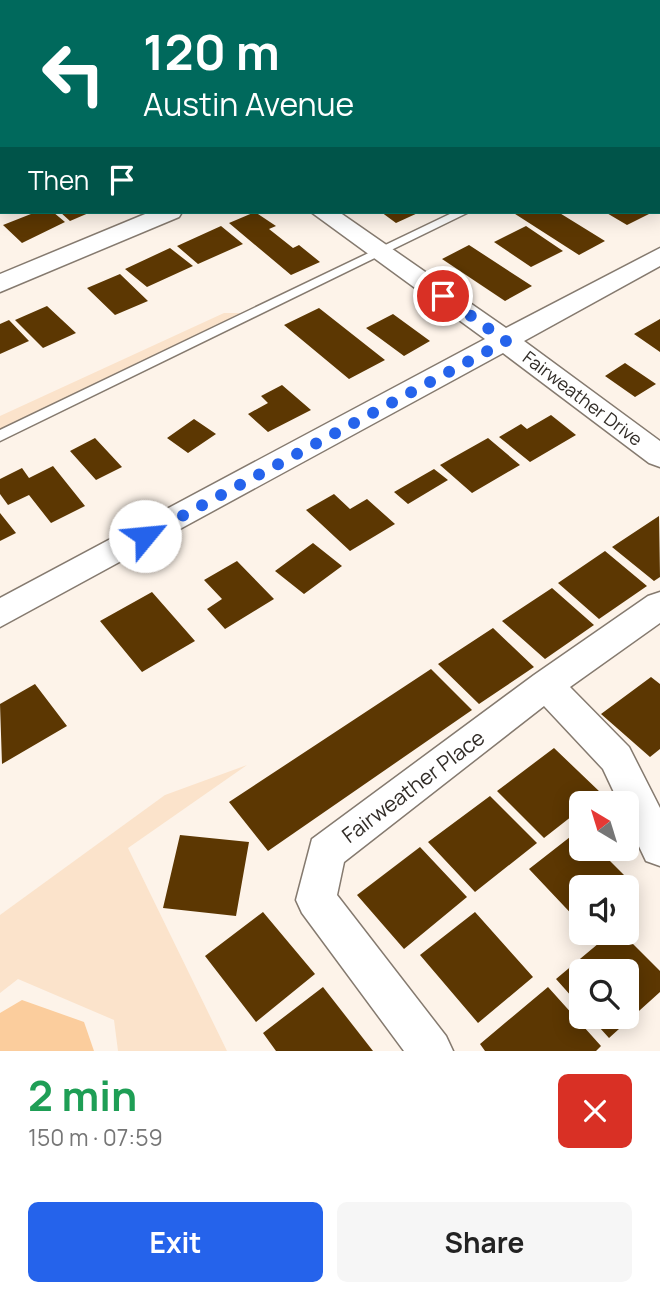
<!DOCTYPE html>
<meta charset="utf-8">
<style>
:root{--surface:#fff;--page:#f6f6f6;--text:#222;--muted:#767676;--accent:#2563eb}
body{margin:0;font-family:Manrope,sans-serif;background:var(--page);color:var(--text);height:100vh;display:flex;flex-direction:column;font-size:26px;white-space:nowrap}
*{box-sizing:border-box;margin:0}
p{font-size:23px;color:var(--muted)}
.icon{flex:none;width:38px;height:38px;fill:none;stroke:currentColor;stroke-width:2;stroke-linecap:round;stroke-linejoin:round}
.map{position:relative;height:1051px;overflow:hidden}
.drawer{display:flex;flex-direction:column;background:var(--surface);flex:1}
.drawer>*{flex:none}
.banner{position:absolute;left:0px;top:0px;width:662px;height:214px;box-shadow:0 4px 18px #0003;background:#00695c;color:#fff;overflow:hidden}
.needle{width:46px;rotate:322deg}
.fabs{position:absolute;left:569px;top:791px;display:grid;gap:14px}
.fabs a{display:grid;place-items:center;width:70px;height:70px;border-radius:10px;background:var(--surface);box-shadow:0 4px 18px #0003;font-size:35px}
.pin{position:absolute;display:grid;place-items:center;width:60px;height:60px;color:#fff;margin:-30px;border:4px solid #fff;border-radius:50%;box-shadow:0 2px 7px #0007}
.me{position:absolute;width:77px;margin:-38px;rotate:62deg;stroke-linejoin:round;filter:drop-shadow(0 0 5px #0008)}
.turn{display:flex;align-items:center;gap:24px;height:147px;padding:0 28px;font-size:32px}
.turn .icon{width:91px;height:91px;stroke-width:2.5}
.turn b{display:block;font-size:49px;line-height:60px}
.then{display:flex;align-items:center;height:66px;padding:0 28px;background:#0003;gap:14px;font-size:26px}
.round{display:grid;place-items:center;flex:none;width:74px;height:74px;border-radius:10px;background:var(--page)}
.head{display:flex;align-items:center;justify-content:space-between;height:119px;padding:0 28px}
h1{font-size:42px;font-weight:700;line-height:52px;color:#1e9e55}
.primary-button{display:flex;gap:14px;margin-top:auto;padding:14px 28px}
.primary-button a{flex:1;height:80px;border-radius:10px;background:var(--accent);color:#fff;font-size:28px;font-weight:700;line-height:80px;text-align:center}
.primary-button a+a{background:var(--page);color:var(--text)}
.map>svg:first-child{display:block}
.green{fill:#fbe3cb}
.water{fill:#fbcd9d}
.building{fill:#5c3702}
.lines{fill:none;stroke-linecap:round;stroke-linejoin:round}
.service-casing{stroke:#857a6f;stroke-width:3}
.minor-casing{stroke:#857a6f;stroke-width:3}
.service{fill:#fff;fill-rule:evenodd}
.minor{fill:#fff;fill-rule:evenodd}
.route{stroke:#2563eb;stroke-width:12;stroke-dasharray:0 21.6}
.labels{text-anchor:middle;dominant-baseline:central;stroke-width:7;stroke-linejoin:round;paint-order:stroke}
.street-label{font-size:18px;fill:#322d28;stroke:#fff}
.near-street-label{font-size:21px;fill:#322d28;stroke:#fff}
</style>
<div class="map">
<svg width="660" height="1051" viewBox="0 0 660 1051">
<rect width="100%" height="100%" fill="#fdf3e9"/>
<path class="green" d="M224,313H243L0,430V416Z
M247,765L128,848L227,1051H118L114,1020L18,979L0,993V915L165,795Z"/>
<path class="water" d="M22,1000L84,1022L94,1051H0V1013Z"/>
<path class="building" d="M36,212H53L65,222L22,243L3,225Z
M60,212H91L70,221Z
M255,212L276,226L269,229L293,248L299,245L320,262L291,275L229,223Z
M381,212H420L396,223Z
M512,212H558L605,241L579,255Z
M605,212H653L627,225Z
M221,226L243,244L198,264L177,246Z
M526,226L563,251L531,267L494,242Z
M469,245L532,286L505,301L442,259Z
M170,248L193,266L147,287L125,269Z
M120,274L148,301L115,315L87,288Z
M47,306L76,333L43,348L15,320Z
M319,308L385,360L349,379L284,325Z
M393,314L430,341L404,356L366,328Z
M660,319V352L634,334Z
M9,320L29,341L0,354V324Z
M625,363L656,384L635,397L605,376Z
M282,385L311,410L268,432L248,414L268,403L261,396Z
M551,415L576,435L530,462L499,437L521,424L527,429Z
M194,419L216,434L188,453L167,438Z
M95,438L122,467L96,480L70,451Z
M488,438L520,465L472,493L440,465Z
M53,466L85,506L51,523L29,495L8,505L0,494V479L22,468L29,478Z
M434,469L448,480L408,504L394,492Z
M334,494L350,509L367,499L395,524L350,551L306,510Z
M0,513L16,533L0,541Z
M659,516L660,577L654,581L612,547Z
M313,543L342,566L304,594L275,571Z
M605,551L647,586L599,619L558,583Z
M237,561L274,599L225,629L207,609L222,599L204,580Z
M552,588L594,625L545,659L502,621Z
M152,592L195,641L142,672L100,621Z
M493,628L534,667L479,704L438,664Z
M431,669L472,710L268,851L229,802Z
M651,677L660,684V749L650,757L601,714Z
M35,684L67,726L2,764L0,704Z
M554,748L601,793L588,803H581V809L544,838L497,791Z
M490,796L537,843L475,892L428,842Z
M579,830L581,849H598L637,888L626,897V887H581V924L529,869Z
M180,835L249,842L236,916L163,908Z
M420,847L467,897L404,949L357,895Z
M263,912L315,974L256,1022L205,956Z
M475,912L533,977L478,1023L420,955Z
M611,933H622L660,971V992L609,1038L590,1017H626V971H581V1007L556,979Z
M323,987L373,1051H276L263,1033Z
M548,987L601,1046L596,1051H485L480,1044Z"/>
<g class="lines">
<g class="service-casing">
<path id="service" d="M433,0H447L432,2Z
M0,164H2V172H0Z
M454,212H469L0,441V430Z"/>
</g>
<g class="minor-casing">
<path id="minor" d="M23,0H44L46,2H24Z
M189,0H213L187,2Z
M0,62H2V74H0Z
M150,212H182L179,217L0,292V274Z
M311,212H339L506,328L660,248V266L524,341L660,441V467L649,463L503,353L0,627V598L485,339Z
M660,592V623L570,687L629,747L660,808V866L646,861L626,819V803H619L603,769L544,706L344,862L337,895L446,1036L453,1051H404L302,913L296,900L312,839L534,675L648,596Z"/>
</g>
<use href="#service" class="service"/>
<use href="#minor" class="minor"/>
</g>
<g class="lines">
<path class="route" d="M145,536L506,341L443,296"/>
</g>
<g class="labels">
<g class="street-label">
<text transform="translate(583 398) rotate(37)">Fairweather Drive</text>
</g>
<g class="near-street-label">
<text transform="translate(413 786) rotate(-37)">Fairweather Place</text>
</g>
</g>
</svg>
<div class="fabs">
<a><svg class="needle" viewBox="-14 -14 28 28"><path d="M0-13l5 13h-10z" fill="#e53935"/><path d="M0 13l5-13h-10z" fill="#767676"/></svg></a>
<a><svg class="icon" aria-label="sound" viewBox="0 0 24 24"><path d="M4 9h4l5-4v14l-5-4H4zM17 9q2 3 0 6"/></svg></a>
<a><svg class="icon" aria-label="search" viewBox="0 0 24 24"><circle cx="10" cy="10" r="6"/><path d="M15 15l6 6"/></svg></a>
</div>
<div class="pin" style="left:443px;top:296px;background:#d93025"><svg class="icon" aria-label="arrive" viewBox="0 0 24 24"><path d="M6 21V4h12l-3 4 3 4H6"/></svg></div>
<svg class="me" style="left:145px;top:536px" viewBox="-20 -20 40 40"><circle r="19" fill="#fff"/><path d="M0-13L10 11 0 6-10 11z" fill="#2563eb"/></svg>
<div class="banner">
<div class="turn"><svg class="icon" aria-label="left" viewBox="0 0 24 24"><path d="M17 20v-9H6M10 6l-5 5 5 5"/></svg><div><b>120 m</b>Austin Avenue</div></div>
<div class="then">Then<svg class="icon" aria-label="arrive" viewBox="0 0 24 24"><path d="M6 21V4h12l-3 4 3 4H6"/></svg></div>
</div>
</div>
<section class="drawer">
<div class="head"><div><h1>2 min</h1><p>150 m · 07:59</p></div><a class="round" style="background:#d93025;color:#fff"><svg class="icon" aria-label="close" viewBox="0 0 24 24"><path d="M6 6l12 12M18 6L6 18"/></svg></a></div>
<div class="primary-button"><a>Exit</a><a>Share</a></div>
</section>
